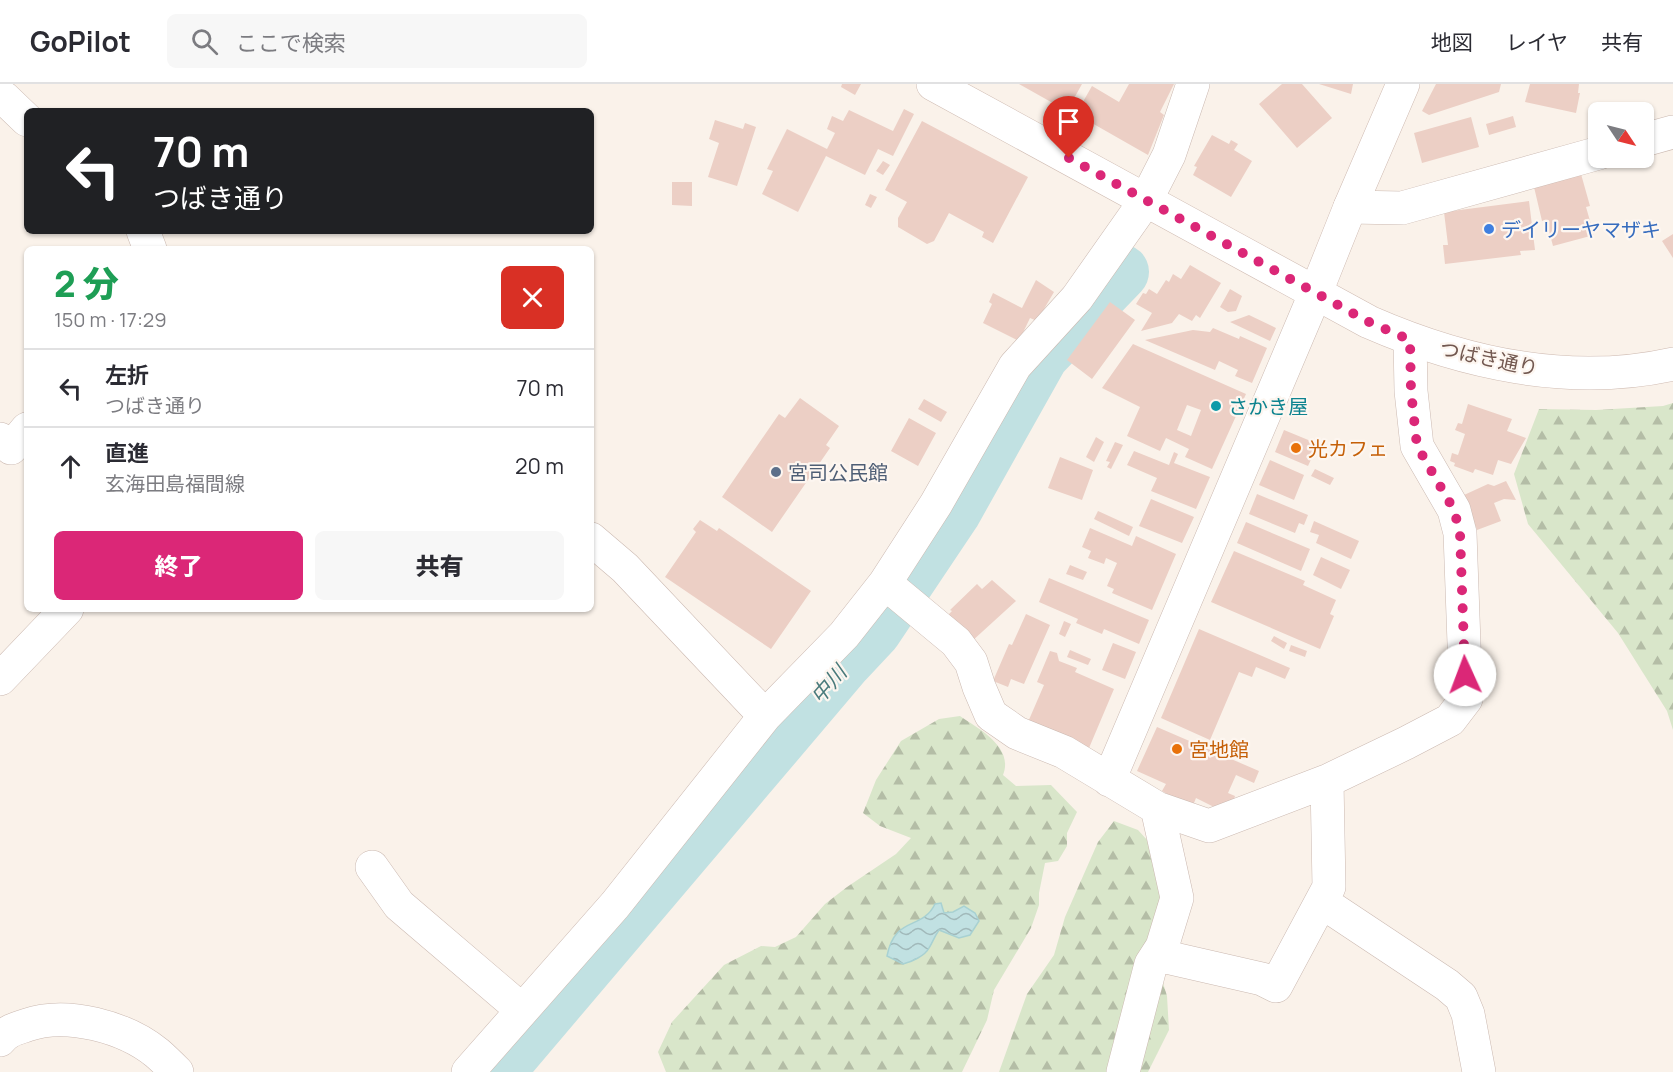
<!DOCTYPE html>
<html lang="ja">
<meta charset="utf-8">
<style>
:root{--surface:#fff;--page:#f7f7f7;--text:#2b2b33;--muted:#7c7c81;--line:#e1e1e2;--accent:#db2777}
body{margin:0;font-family:Manrope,"Noto Sans JP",sans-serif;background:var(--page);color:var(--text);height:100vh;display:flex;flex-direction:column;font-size:22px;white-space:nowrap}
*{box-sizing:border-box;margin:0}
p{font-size:20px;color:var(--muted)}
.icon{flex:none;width:33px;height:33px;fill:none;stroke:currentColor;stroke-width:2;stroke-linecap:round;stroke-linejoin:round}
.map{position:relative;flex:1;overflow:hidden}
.side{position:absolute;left:24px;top:162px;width:570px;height:366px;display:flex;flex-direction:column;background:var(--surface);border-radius:9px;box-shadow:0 2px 4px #0004}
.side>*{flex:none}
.banner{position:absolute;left:24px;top:24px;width:570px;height:126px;border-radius:9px;box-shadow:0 2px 4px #0004;background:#202124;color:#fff;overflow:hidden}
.needle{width:39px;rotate:125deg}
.tools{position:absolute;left:1588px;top:18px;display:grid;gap:12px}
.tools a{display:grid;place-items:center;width:66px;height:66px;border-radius:9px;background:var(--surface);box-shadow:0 2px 4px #0004;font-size:30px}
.pin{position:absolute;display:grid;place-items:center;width:51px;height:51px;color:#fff;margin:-62px -26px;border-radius:50% 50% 50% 0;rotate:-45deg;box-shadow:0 0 6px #0007}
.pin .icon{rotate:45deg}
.me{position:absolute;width:66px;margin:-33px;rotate:358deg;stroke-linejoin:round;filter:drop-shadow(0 0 4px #0008)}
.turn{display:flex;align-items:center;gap:21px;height:126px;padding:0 30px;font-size:27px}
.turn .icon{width:78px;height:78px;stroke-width:2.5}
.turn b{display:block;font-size:42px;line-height:51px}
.round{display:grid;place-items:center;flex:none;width:63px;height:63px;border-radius:9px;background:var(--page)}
.headline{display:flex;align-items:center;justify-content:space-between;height:102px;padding:0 30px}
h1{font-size:36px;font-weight:800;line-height:45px;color:#1e9e55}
.primary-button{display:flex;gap:12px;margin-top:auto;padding:12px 30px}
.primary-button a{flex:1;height:69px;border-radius:9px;background:var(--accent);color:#fff;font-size:24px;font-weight:800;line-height:69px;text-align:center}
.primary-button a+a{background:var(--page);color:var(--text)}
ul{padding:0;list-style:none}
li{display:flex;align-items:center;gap:18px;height:78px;padding:0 30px;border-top:2px solid var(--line)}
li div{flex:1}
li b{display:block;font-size:22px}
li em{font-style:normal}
header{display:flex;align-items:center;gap:36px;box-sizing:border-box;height:84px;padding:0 30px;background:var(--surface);border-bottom:2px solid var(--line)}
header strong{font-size:28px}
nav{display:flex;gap:33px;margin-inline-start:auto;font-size:21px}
.search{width:420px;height:54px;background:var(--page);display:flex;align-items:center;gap:15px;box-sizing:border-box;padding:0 21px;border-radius:9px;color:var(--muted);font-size:22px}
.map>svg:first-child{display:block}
.forest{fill:url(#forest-firs)}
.water{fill:url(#water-waves);stroke:#a8d1d2;stroke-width:1.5}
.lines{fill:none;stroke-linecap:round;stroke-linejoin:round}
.river{stroke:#c1e1e2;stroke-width:56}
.building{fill:#eccfc5;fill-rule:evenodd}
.street-casing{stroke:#cbb9b1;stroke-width:34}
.secondary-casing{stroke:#cfbbb2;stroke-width:34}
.street{stroke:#fff;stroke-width:33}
.secondary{stroke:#fff;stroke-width:33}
.route{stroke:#db2777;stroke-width:10;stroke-dasharray:0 18}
.shop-dot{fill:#3f7fe0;stroke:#fdf6f0;stroke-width:2}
.culture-dot{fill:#0f9aa8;stroke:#fdf6f0;stroke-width:2}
.food-dot{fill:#e8710a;stroke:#fdf6f0;stroke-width:2}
.service-dot{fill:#5c6f8a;stroke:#fdf6f0;stroke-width:2}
.labels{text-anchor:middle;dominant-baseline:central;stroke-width:4.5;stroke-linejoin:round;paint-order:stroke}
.shop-label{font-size:20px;fill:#366cbe;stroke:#fdf6f0;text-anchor:start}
.street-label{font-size:20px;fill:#725850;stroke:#fdf6f0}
.culture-label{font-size:20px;fill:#0d838f;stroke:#fdf6f0;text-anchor:start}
.food-label{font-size:20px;fill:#c56008;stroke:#fdf6f0;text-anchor:start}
.service-label{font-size:20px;fill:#4e5e75;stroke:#fdf6f0;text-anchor:start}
.water-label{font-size:21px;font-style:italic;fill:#497a7b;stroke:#fdf6f0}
</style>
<header>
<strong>GoPilot</strong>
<div class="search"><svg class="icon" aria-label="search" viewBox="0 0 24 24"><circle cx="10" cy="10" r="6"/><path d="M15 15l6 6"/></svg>ここで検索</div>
<nav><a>地図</a><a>レイヤ</a><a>共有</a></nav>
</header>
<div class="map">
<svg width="1673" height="988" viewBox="0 0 1673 988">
<defs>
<pattern id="forest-firs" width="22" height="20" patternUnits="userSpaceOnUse" patternTransform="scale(1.5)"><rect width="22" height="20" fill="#d9e6ca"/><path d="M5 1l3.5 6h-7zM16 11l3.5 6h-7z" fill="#b4bda6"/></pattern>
<pattern id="water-waves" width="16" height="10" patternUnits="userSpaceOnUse" patternTransform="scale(1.5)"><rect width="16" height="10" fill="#c1e1e2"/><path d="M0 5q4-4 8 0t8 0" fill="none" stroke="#a1b9ba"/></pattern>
</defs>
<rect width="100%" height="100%" fill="#faf2ea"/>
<path class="forest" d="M1673,319V646L1667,627L1618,549L1528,440L1514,390L1539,325L1596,326L1663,322Z
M960,632C979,645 1014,663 1003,691L1016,702L1051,701L1077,728L1067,749V762L1058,777L1045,779L1039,809V821L1031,844L994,906L987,936L962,988H666L658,968L672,938L724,881L761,862L775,863L796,853L825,820L847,803L896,770L911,754L880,742L863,729L876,696L901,657L939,635Z
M1114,737L1138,746L1148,757L1162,800L1161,892L1167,912L1169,946L1148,988H999L1027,910L1054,871L1065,833L1098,758Z"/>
<path class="water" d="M941,819L944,829L953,828L964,822L975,829L979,837L970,851L959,854L939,846C934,853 933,858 929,864C925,872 911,878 903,880L887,872C895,831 922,847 935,820Z"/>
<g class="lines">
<path class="river" d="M498,986L845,577L874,546L953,428L1041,271L1121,188"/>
</g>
<path class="building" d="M842,0H861L855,11L841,3Z
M1019,0H1082L1067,27Z
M1129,0H1174L1160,28L1164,31L1148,71L1076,30L1092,2L1119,18Z
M1282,0H1302L1332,34L1297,64L1259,20Z
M1319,0H1353L1351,10Z
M1436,0H1501L1499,8L1429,31L1422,27Z
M1530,0H1579L1578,9H1580L1576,29L1525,18Z
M904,25L914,30L893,72L878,65L865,91L826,72L798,128L762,110L773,87L767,85L787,45L827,65L835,49L827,45L832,32L843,37L849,26L893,47Z
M1513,32L1516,43L1489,51L1486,40Z
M1471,33L1479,63L1422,79L1414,49Z
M715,36L743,45L745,39L756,43L737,102L708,93L719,59L709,55Z
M922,37L1028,93L993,159L982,153L984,148L949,129L934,157L927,160L898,143V134L907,118L885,106Z
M1212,51L1229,60L1231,56L1238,60L1234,66L1252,77L1231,113L1193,91L1197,83L1194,82Z
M883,77L890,81L883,91L876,87Z
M1581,90L1590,122L1586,123L1594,151L1553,162L1546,136L1542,137L1534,103Z
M672,98H692V122L672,121Z
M870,110L877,113L871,124L865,121Z
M1529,117L1535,166L1520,167L1521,171L1445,180L1443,161H1448L1444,128Z
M1673,150V174L1662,157Z
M1190,181L1221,199L1200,234L1196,231L1192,237L1179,230L1172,239L1141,247L1152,229L1136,220L1143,209L1146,210L1149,205L1157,210L1166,196L1169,198L1173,190L1181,195Z
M1036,196L1054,208L1037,237L1030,234L1019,257L983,239L992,220L989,218L993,209L1022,224Z
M1230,205L1242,212L1236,227L1228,228L1220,223Z
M1110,218L1135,236L1092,295L1067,276Z
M1249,231L1276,244L1270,257L1230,238Z
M1213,244L1239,255L1240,252L1267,264L1252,299L1235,292L1238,286L1219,277L1215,286L1145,256L1193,246L1210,248Z
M1133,260L1246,310L1212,385L1185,373L1189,365L1166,354L1160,367L1127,352L1140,323L1102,304ZM1187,321L1201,326L1191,352L1177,346Z
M800,314L839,342L826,361L830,364L772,448L722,413L779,330L785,334Z
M924,315L947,328L941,338L918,325Z
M1468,320L1512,335L1507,347L1526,354L1511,380L1498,376L1493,391L1475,385L1473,389L1454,382L1455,379L1450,377L1452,369L1458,371L1465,350L1455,346L1458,339L1462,340Z
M909,334L936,349L918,382L891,367Z
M1284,346L1318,360L1308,382L1275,368Z
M1096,353L1104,358L1094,378L1086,373Z
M1115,358L1123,361L1111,385L1107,383L1110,378L1106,377Z
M1134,367L1169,381L1174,368L1178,370L1174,379L1210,393L1196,425L1151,407L1157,394L1127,381Z
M1060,373L1093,386L1082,416L1048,404Z
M1270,376L1304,391L1294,416L1259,401Z
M1315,385L1334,394L1330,401L1311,392Z
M1506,397L1516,416L1504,415L1494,419L1501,437L1477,446L1464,411L1488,400L1494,402Z
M1257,410L1308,431L1304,441L1299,439L1295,449L1249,430Z
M1151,415L1194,433L1182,459L1139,442Z
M1098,427L1133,443L1129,452L1094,435Z
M700,436L717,447L719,444L811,507L771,565L665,493L696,448L693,445Z
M1314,437L1359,457L1351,475L1316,459L1319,451L1310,448Z
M1246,438L1310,465L1301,487L1237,459Z
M1090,444L1132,462L1136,452L1176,470L1152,526L1112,509L1114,505L1107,502L1117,479L1106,474L1104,480L1088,474L1091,467L1082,463Z
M1234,467L1305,497L1303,501L1336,516L1330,530L1334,532L1320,565L1211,518Z
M1321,473L1350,486L1341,505L1313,491Z
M1070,481L1087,488L1083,496L1066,490Z
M1049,494L1149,536L1139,560L1104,545L1102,550L1076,539L1078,535L1039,518Z
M992,496L1016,517L971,558L947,532L952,527L950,526L977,500L982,505Z
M1026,530L1050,541L1024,600L1011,595L1008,603L993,597L1009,560L1012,561Z
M1064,537L1071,540L1065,553L1059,550Z
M1199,545L1290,584L1285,595L1256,583L1252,593L1239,588L1210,656L1161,634Z
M1274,552L1287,559L1284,565L1271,557Z
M1113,559L1136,568L1125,595L1102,586Z
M1291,561L1307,567L1305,573L1289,567Z
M1070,566L1091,575L1088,581L1067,573Z
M1050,567L1057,569L1059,577L1077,584L1075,588L1114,605L1089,664L1028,638L1044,601L1037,598Z
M1157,643L1259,687L1254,699L1236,691L1228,709L1235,712L1233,719L1216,724L1196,714L1192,724L1162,707L1166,700L1137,687Z"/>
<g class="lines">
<g class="street-casing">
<path id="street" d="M0,13L4,14L27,36
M1644,56L1673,48
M1350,123L1402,124L1599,69
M143,147L150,165
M0,355L11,364L27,345
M591,455L625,484L765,632
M885,499L956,558L971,578L979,603L991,631L1017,649L1064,668L1157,724L1177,814L1162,863L1151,880L1123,988
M0,595L67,525
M1109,696L1316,208
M1157,724L1209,742L1327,697L1406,659L1450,636L1466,615L1460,449L1454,426L1417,362L1411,307L1410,256
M372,783L399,821L522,926
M1322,818L1447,901L1461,913L1468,930L1479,988
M1157,871L1262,895L1276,902L1329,803L1327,697
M0,956C8,946 16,945 27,941C67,927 125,943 157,969C164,975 171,982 177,988
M468,988L615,821L765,632L844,551L885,499L936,420L1015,282L1077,214L1146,116L1169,71L1193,0"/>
</g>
<g class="secondary-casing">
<path id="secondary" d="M933,0L1369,238C1463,279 1570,303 1673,280
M1316,208L1350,123L1403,0"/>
</g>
<use href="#street" class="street"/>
<use href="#secondary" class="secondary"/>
</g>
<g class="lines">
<path class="route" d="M1069,74L1369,238L1410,256L1411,307L1417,362L1454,426L1460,449L1465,591"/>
</g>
<circle class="shop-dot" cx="1489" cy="145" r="6"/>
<circle class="culture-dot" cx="1216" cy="322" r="6"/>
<g class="food-dot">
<circle cx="1296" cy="364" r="6"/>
<circle cx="1177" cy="665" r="6"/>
</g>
<circle class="service-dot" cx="776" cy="388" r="6"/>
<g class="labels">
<g class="shop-label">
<text x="1501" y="145">デイリーヤマザキ</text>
</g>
<g class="street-label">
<text transform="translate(1489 274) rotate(12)">つばき通り</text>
</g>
<g class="culture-label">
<text x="1228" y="322">さかき屋</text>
</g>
<g class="food-label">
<text x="1308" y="364">光カフェ</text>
<text x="1189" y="665">宮地館</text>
</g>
<g class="service-label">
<text x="788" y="388">宮司公民館</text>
</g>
<g class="water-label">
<text transform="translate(828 600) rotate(-49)">中川</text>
</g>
</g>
</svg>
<div class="tools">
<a><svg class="needle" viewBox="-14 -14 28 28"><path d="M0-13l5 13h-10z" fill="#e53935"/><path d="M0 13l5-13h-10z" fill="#7c7c81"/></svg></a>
</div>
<div class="pin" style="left:1069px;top:74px;background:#d93025"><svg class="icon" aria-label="arrive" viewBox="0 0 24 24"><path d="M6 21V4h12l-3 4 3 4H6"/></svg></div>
<svg class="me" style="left:1465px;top:591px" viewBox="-20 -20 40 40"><circle r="19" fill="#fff"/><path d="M0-13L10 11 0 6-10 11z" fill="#db2777"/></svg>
<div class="banner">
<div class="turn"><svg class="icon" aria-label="left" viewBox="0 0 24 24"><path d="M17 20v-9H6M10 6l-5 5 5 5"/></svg><div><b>70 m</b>つばき通り</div></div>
</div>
<section class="side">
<div class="headline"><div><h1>2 分</h1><p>150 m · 17:29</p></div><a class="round" style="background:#d93025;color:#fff"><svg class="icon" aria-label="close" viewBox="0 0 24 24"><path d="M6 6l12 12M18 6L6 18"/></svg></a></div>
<ul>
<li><svg class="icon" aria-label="left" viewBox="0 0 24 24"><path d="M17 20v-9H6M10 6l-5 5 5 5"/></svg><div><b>左折</b><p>つばき通り</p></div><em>70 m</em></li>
<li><svg class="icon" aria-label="ahead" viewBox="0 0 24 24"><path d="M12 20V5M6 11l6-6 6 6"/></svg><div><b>直進</b><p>玄海田島福間線</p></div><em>20 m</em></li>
</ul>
<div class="primary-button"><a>終了</a><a>共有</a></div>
</section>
</div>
